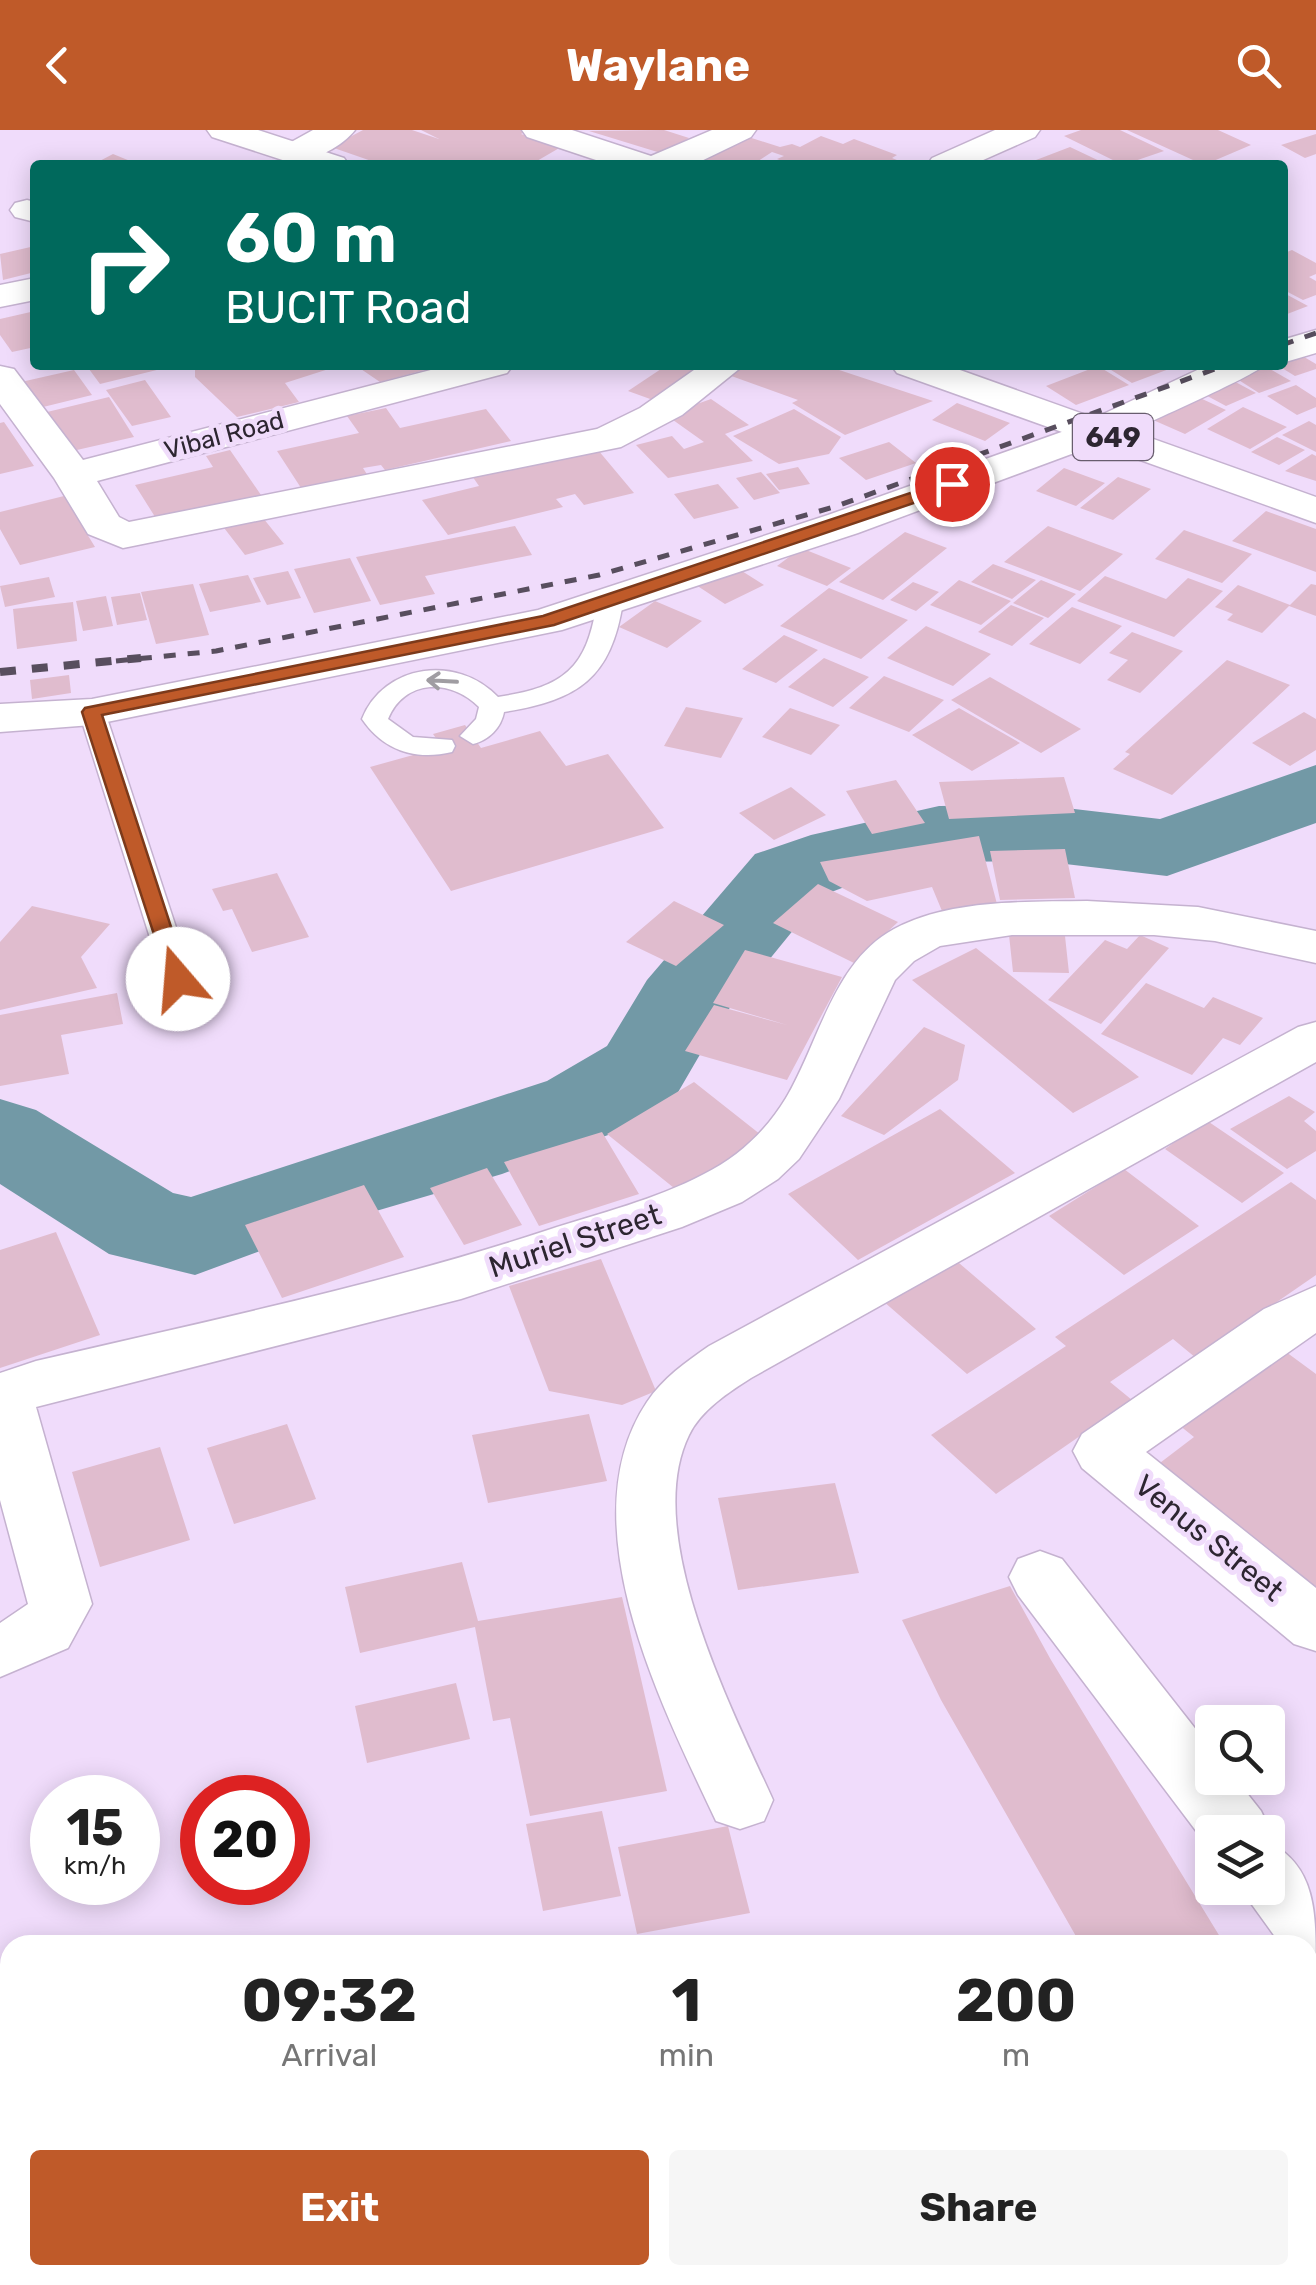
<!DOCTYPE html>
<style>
:root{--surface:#fff;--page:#f6f6f6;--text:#222;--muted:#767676;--accent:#bf5a29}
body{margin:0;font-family:Rubik,sans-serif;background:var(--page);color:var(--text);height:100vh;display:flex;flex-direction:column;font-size:38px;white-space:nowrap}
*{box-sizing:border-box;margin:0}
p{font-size:32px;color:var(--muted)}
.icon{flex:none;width:55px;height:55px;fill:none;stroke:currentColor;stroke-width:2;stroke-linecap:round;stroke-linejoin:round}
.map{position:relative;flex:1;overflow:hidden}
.sheet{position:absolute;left:0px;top:1805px;width:1318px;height:350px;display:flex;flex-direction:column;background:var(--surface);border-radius:30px 30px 0 0;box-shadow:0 5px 25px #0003}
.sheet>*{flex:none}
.banner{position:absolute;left:30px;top:30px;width:1258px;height:210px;border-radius:10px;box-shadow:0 5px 25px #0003;background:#00695c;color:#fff;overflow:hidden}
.tools{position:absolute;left:1195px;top:1575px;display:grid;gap:20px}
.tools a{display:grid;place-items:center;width:90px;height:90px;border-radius:10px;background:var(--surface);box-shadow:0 5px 25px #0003;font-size:50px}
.speed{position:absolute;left:30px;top:1645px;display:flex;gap:20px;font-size:50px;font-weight:700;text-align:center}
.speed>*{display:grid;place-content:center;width:130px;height:130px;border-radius:50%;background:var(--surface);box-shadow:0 5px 25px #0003;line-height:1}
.speed small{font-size:25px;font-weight:400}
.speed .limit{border:15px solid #d22;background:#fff;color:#111}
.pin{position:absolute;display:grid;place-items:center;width:85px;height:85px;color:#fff;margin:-42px;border:5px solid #fff;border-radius:50%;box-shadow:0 2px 10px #0007}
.me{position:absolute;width:110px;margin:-55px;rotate:342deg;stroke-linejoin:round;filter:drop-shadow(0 0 8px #0008)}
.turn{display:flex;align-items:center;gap:35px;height:210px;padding:0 30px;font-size:45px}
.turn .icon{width:130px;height:130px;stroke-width:2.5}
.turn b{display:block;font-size:70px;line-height:85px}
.eta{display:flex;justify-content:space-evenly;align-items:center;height:170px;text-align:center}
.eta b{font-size:60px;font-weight:700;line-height:70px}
.cta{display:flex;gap:20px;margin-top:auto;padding:20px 30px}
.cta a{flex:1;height:115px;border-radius:10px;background:var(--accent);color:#fff;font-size:40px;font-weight:700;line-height:115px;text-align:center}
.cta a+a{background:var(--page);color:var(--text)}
header{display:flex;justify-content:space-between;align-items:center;height:130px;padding:0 30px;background:var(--accent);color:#fff;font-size:45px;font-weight:700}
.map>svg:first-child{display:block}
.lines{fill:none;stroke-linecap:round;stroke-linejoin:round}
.river{fill:#7299a6;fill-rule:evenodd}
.building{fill:#e0bcce}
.lane-casing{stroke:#c5b2d0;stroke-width:3}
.street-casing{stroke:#c5b2d0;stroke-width:3}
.secondary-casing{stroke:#c5b2d0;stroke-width:3}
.primary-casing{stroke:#c5b2d0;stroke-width:3}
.lane{fill:#fff;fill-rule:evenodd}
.street{fill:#fff;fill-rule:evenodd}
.secondary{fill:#fff;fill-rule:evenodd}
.primary{fill:#fff;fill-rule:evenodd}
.rail-far1{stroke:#584e5e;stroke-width:5;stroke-dasharray:12 12;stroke-linecap:butt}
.rail{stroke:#584e5e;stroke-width:8;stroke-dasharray:16 16;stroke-linecap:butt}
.oneway{stroke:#a09da2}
.route{fill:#bf5a29;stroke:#7c3a1b;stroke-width:2.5}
.labels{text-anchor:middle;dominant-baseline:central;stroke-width:10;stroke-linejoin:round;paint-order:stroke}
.far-street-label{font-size:25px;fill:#2d2631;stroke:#f0dcfb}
.shield{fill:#f0dcfb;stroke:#685d6e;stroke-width:2.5}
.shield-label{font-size:28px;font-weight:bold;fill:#2d2631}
.street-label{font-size:30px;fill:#2d2631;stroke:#f0dcfb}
</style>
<header><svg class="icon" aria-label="back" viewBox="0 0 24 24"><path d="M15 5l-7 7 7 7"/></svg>Waylane<svg class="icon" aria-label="search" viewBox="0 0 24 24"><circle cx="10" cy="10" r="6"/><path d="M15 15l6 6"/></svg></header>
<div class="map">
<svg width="1316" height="2155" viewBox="0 0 1316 2155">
<rect width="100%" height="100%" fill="#f0dcfb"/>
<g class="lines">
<path class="river" d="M1316,635V693L1167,746L1040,731L939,732L868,748L821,766L720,890L677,964L619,1001L502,1044L342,1091L195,1145L109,1124L0,1054V969L36,980L173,1063L191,1067L547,951L607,916L647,850L755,724L811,705L939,676L1040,675L1160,689Z"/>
</g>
<path class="building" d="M363,0H412L439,9L421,0H521L525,2L521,4L561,17L530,35H383L331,17Z
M664,0L689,8L664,24L589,1Z
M1081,0H1120L1164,21L1123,35L1064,6Z
M1127,0H1218L1251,15L1204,35Z
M739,4L780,17L792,14L800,17L821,6L843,14L854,9L897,25L892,28L909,35H791L777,29L784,26L772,22L755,33L760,35H685Z
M1316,4V24L1305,28L1281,15Z
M1070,17L1108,35H1023Z
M113,24L140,35H92Z
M35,116V142L3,150L0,124Z
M1292,120L1316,133V144L1309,147L1316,151V165L1303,170L1282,159V124Z
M1282,162L1308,176L1282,186Z
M35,181V217L12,222L0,205V189Z
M1299,224L1316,234V239L1295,246L1277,235Z
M86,235H173V236L100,254Z
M195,235H332L335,237L285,253L299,272L237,287L195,247Z
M355,235H425L432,238L380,252Z
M667,235H705L653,270L628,261Z
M734,235H824L933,271L845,305L792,273L798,270L723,243Z
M1103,235H1162L1169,239L1132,253Z
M1098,236L1129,255L1076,275L1046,256Z
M1265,236L1291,251L1259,263L1234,247Z
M74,240L92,265L39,278L21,252Z
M1228,248L1256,263L1226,276L1198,261Z
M145,250L171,287L132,296L106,260Z
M1296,255L1316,268V277L1297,285L1267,266Z
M1185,261L1226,280L1185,304L1144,286Z
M109,267L134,307L68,322L43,283Z
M711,269L749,295L725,304L753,331L668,348L636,315L672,306L684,319L704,312L666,285Z
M957,273L1010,293L985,311L932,290Z
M1243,277L1287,297L1250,319L1207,299Z
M386,278L400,298L486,279L511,311L385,340L381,335L363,338L368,346L303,361L277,321L359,303L347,286Z
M794,279L841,307L829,324L779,334L733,306Z
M1309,291L1316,295V322L1282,305Z
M4,292L34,336L0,344V293Z
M1277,307L1305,320L1279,335L1251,322Z
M889,312L916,333L866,350L839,328Z
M230,320L261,365L157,390L135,355L213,337L206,326Z
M598,320L634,363L584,375L575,364L556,369L563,377L448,405L422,370L479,356L468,340L524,327L530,336Z
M1312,324L1316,326V351L1285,341Z
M798,337L810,354L779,360L766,344Z
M1064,338L1105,353L1076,376L1036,361Z
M761,342L780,363L754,370L736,348Z
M1118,347L1151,359L1113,390L1080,378Z
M718,354L739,378L694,389L674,364Z
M969,357L989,372L958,383L938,368Z
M64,366L95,417L20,435L0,399V382Z
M1266,381L1316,399V442L1232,411Z
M259,383L284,414L245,425L221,394Z
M515,396L532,425L425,446L435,464L380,475L356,427Z
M1048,396L1123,424L1080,461L1004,432Z
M1184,400L1252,424L1222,453L1155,429Z
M905,402L947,418L883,470L839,452Z
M801,418L851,438L827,456L777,436Z
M350,428L371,471L314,483L294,439Z
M993,434L1036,450L1012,469L971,452Z
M734,436L764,455L725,474L696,455Z
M288,441L301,468L267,475L253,448Z
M248,445L261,472L210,482L199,454Z
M1105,446L1166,469L1188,448L1223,461L1174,507L1077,471Z
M49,447L55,467L5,477L0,456Z
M959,450L1011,471L981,495L930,475Z
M1041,450L1076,464L1048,488L1013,473Z
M913,452L939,462L916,481L890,470Z
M193,454L209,505L156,514L141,462Z
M1311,454L1316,455V486L1289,476L1262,503L1227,490L1233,484L1215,477L1238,455L1290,475Z
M829,458L908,490L861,529L780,496Z
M140,463L147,490L117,495L111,467Z
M106,466L113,496L83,501L76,471Z
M655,471L702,491L667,518L619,497Z
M73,472L77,511L17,519L13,479Z
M1011,475L1044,488L1012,516L978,502Z
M1072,477L1122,496L1080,534L1029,514Z
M926,496L991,524L953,556L887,528Z
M1132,502L1183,521L1140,563L1107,550L1128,530L1109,523Z
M784,505L818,520L776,553L742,539Z
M824,528L869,547L833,577L788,557Z
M1227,530L1290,555L1172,665L1113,639L1130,624L1125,622Z
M69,545L71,563L32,569L30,550Z
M884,546L944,570L909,602L849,578Z
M990,547L1081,599L1041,623L951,570Z
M686,577L743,588L721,628L664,616Z
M790,578L840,595L811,625L762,607Z
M959,578L1020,613L972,641L912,605Z
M1304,582L1316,589V620L1290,636L1252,613Z
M465,595L481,618L540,601L566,636L608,624L664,698L451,761L370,637L442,617L433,604Z
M1064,647L1075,683L949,689L939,652Z
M896,650L925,693L872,704L846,661Z
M791,657L826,685L774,710L739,683Z
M979,706L997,774L942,781L932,757L867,771L829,751L820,732Z
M1065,719L1075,768L1000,770L990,721Z
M277,743L309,807L252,822L232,779L223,781L212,759Z
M818,754L898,792L854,833L773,793Z
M674,771L724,795L676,836L626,812Z
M32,776L110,794L81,827L97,858L0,880V812Z
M1009,805L1065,806L1069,843L1013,842Z
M1140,805L1169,818L1101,894L1048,870L1105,810L1127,819Z
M976,818L1068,891L1139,947L1073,983L912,850Z
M745,820L842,847L787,950L685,921L714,875L787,895L713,873Z
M1146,853L1204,878L1213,867L1263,888L1240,915L1223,908L1192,945L1101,904Z
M117,863L123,894L61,905L69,944L0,956V885Z
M924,897L965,915L958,950L884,1005L841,986Z
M694,952L765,1008L679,1062L607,1004Z
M1289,966L1315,982L1304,991L1316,1001V1021L1287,1039L1230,999Z
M940,979L1015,1043L858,1130L788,1064Z
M1206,990L1284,1043L1242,1073L1165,1019Z
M602,1002L639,1064L539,1096L504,1032Z
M487,1038L522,1095L464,1115L430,1058Z
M1124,1039L1199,1096L1124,1145L1049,1086Z
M1291,1052L1316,1070V1145L1196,1228L1173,1209L1110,1252L1132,1270L996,1364L931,1305L1066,1216L1055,1207Z
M364,1055L404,1127L282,1168L245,1095Z
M56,1102L100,1205L0,1238V1120Z
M952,1127L1036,1199L967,1244L883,1171Z
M601,1129L656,1261L622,1275L549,1261L509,1156Z
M1282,1219L1316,1244V1474L1152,1339L1194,1307L1179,1295Z
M589,1284L607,1351L488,1373L472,1305Z
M287,1294L316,1369L234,1394L207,1318Z
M160,1317L190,1410L100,1437L72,1342Z
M835,1353L859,1443L738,1460L718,1368Z
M462,1432L478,1491L622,1467L667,1661L530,1686L510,1588L493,1591L475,1497L360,1523L345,1457Z
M1010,1456L1051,1530L1225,1815H1081L941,1570L902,1490Z
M456,1553L470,1609L367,1633L355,1576Z
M602,1681L621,1766L543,1781L526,1694Z
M728,1696L750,1783L637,1804L618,1717Z
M1308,1950L1316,1964V2101L1308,2105Z"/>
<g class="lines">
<g class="lane-casing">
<path id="lane" d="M610,464L623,472C611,549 578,570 504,582C501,598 489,610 473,614L460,606L476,589L479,577C451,548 404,549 388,589L413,607L452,610L455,616L452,622C415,631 383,620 362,589C384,534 457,524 498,567C564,557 587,539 597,472Z
M92,574L105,582L193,849L189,856H167L163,849L79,582Z"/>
</g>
<g class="street-casing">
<path id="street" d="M313,0H355C341,18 306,36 284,30L279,23L284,16Z
M522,0H572L651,26L712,0H756L751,7L693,35H611L527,7Z
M995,0H1040L1035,7L972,35H927L932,28Z
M27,70L35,72V92L15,87L10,80L15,73Z
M35,148V170L0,177V155Z
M1316,200V223L1282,233V210Z
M450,235H513L507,243L97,351L119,387L129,392L597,299L640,278L701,235H744L682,285L621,317L123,418L88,404L54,348L0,274V236L14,239L83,330Z
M1208,235H1264C1257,245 1134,299 1112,309L1098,313L1084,309L1078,301L1084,293Z
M1087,771L1198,777L1316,801V833L1215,811L1154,805H1012L940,816L914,831L895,850L839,969L799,1029L778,1049L742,1072L682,1097L461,1169L36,1277L92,1474L68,1518L0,1547V1493L28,1474L0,1370V1243L36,1231C207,1191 381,1155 548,1100C600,1083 655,1070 704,1044C738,1027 766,1001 786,968C819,913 833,832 894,799C950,769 1025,772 1087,771Z
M1316,892V932L751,1248C729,1262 701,1280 689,1305C641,1403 732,1579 773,1670L764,1691L740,1699L716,1691C662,1576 567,1392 647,1272C663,1248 686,1232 709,1216L1298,897Z
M1316,1156V1203L1146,1322L1316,1458V1521L1294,1514L1082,1338L1073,1321L1082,1304L1264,1179Z
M1040,1421L1062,1429L1212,1620V1648H1235L1261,1681L1271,1702L1268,1709V1702H1212V1722L1018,1465L1009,1447L1018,1429Z
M1268,1712C1316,1736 1316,1782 1316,1838L1308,1835V1815H1281L1240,1758H1268Z"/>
</g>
<g class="secondary-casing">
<path id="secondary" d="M1098,289L1112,293L1118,301L1112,309L858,403L562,500L92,595L0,602V574L92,569L538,480L828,385Z"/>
</g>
<g class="primary-casing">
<path id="primary" d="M207,0H258L344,28L349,35H298L212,7Z
M891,235H946L1316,367V393L897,243Z"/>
</g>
<use href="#lane" class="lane"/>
<use href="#street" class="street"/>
<use href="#secondary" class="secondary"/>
<use href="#primary" class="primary"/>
<path class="rail-far1" d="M1282,215L1316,203
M116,531L216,521L599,445L837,376L1226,235"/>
<path class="rail" d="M0,542L141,528"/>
</g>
<defs><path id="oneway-shaft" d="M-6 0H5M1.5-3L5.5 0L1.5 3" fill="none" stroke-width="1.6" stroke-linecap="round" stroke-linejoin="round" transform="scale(2.5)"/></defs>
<use class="oneway" href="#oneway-shaft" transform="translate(442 551) rotate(-177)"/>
<path class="route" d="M952,349L960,354L958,358L554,495L102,585L188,849L178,856L170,854L82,582L85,578L543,486Z"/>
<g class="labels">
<g class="far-street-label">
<text transform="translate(224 305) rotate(-15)">Vibal Road</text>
</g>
<rect class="shield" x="1073" y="284" width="80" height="46" rx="8"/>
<g class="shield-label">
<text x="1113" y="307">649</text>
</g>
<g class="street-label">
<text transform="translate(575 1111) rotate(-18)">Muriel Street</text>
<text transform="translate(1209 1408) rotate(39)">Venus Street</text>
</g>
</g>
</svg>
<div class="tools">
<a><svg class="icon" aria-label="search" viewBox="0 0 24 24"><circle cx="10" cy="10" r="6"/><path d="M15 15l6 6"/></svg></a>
<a><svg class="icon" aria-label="layers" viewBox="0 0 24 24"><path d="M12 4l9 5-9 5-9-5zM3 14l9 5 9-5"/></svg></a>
</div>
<div class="speed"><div>15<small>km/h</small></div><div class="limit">20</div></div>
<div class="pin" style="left:952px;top:354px;background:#d93025"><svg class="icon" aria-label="arrive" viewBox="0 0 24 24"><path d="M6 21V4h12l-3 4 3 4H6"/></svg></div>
<svg class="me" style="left:178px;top:849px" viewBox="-20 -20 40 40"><circle r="19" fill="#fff"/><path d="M0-13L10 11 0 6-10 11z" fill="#bf5a29"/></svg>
<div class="banner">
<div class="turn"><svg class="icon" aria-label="right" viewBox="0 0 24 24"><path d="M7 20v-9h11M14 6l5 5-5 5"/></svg><div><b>60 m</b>BUCIT Road</div></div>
</div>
<section class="sheet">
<div class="eta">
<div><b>09:32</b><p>Arrival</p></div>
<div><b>1</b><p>min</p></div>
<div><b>200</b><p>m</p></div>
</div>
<div class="cta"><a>Exit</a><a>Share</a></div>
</section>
</div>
